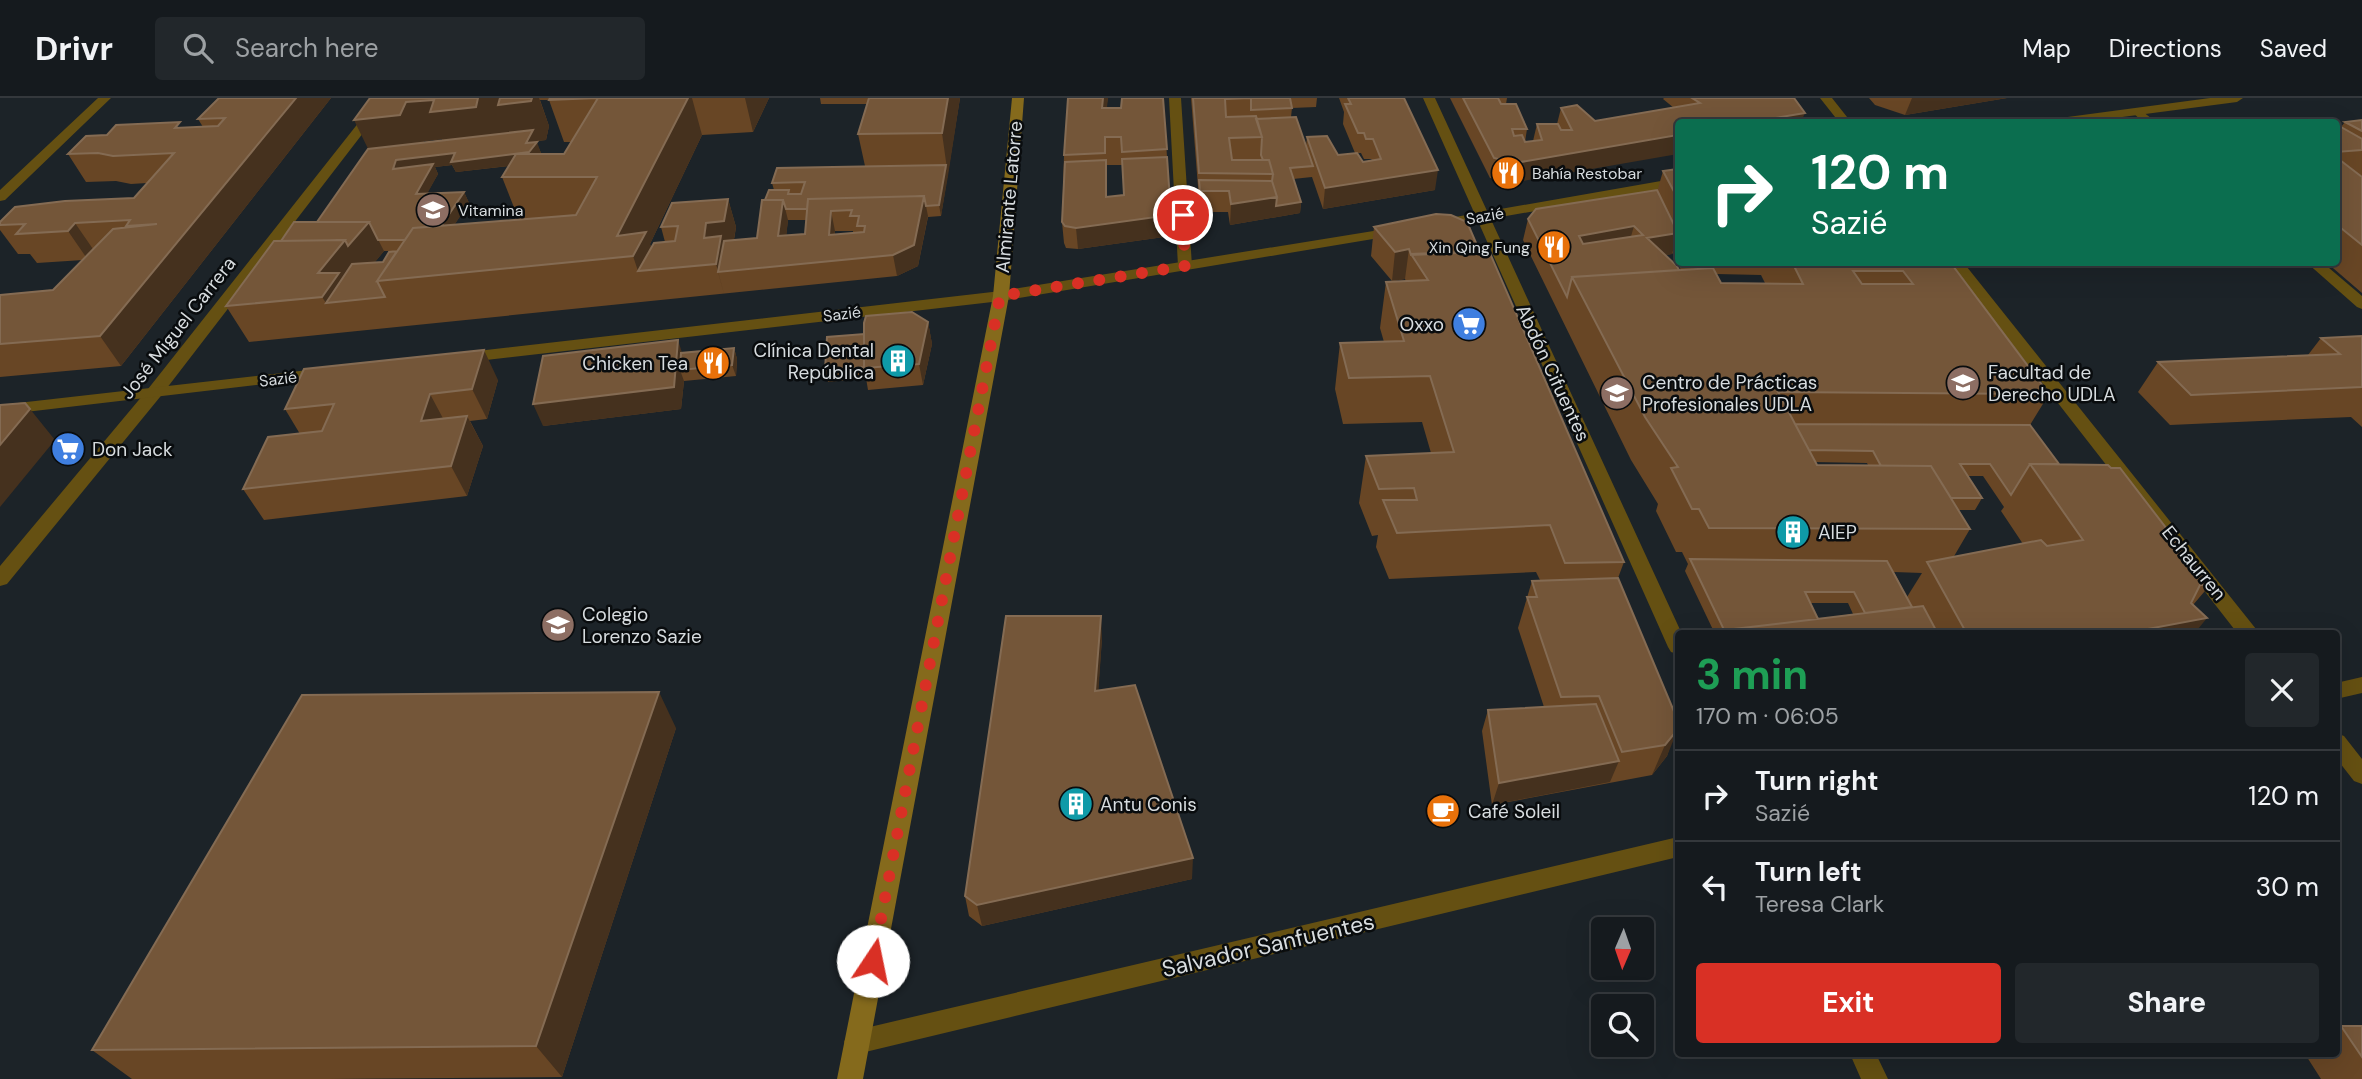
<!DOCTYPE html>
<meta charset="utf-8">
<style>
:root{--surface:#151a1e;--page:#22272b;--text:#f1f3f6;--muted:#9da1a4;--line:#34383c;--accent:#d93025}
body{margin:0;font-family:"DM Sans",sans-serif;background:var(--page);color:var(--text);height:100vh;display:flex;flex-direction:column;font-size:26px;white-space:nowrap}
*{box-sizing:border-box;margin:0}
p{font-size:23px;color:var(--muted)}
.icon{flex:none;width:38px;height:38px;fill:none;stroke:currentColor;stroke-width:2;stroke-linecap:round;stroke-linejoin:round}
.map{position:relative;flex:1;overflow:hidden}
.details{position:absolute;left:1675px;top:532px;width:665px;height:427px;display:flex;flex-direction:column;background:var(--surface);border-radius:7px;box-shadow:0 7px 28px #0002,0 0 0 2px var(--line)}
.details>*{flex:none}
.hud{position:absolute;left:1675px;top:21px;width:665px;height:147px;border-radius:7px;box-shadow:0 7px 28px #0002,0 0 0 2px var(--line);background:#0b6e4f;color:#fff;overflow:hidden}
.needle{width:46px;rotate:182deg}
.tools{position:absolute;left:1591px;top:819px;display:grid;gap:14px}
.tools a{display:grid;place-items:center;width:63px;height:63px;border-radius:7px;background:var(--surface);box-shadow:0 7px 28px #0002,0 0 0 2px var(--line);font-size:35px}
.pin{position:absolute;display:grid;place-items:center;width:60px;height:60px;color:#fff;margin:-30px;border:4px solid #fff;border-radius:50%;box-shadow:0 2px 7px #0007}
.me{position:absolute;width:77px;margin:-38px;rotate:11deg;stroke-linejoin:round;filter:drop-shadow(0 0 5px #0008)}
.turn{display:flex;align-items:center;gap:24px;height:147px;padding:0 21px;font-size:32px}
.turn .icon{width:91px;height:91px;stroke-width:2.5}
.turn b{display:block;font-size:49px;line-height:60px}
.round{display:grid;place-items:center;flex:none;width:74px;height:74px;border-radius:7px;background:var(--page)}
.head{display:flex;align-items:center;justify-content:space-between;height:119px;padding:0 21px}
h1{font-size:42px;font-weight:700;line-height:52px;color:#1e9e55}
.cta{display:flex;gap:14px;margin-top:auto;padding:14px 21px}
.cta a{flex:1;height:80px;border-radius:7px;background:var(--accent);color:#fff;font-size:28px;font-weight:700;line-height:80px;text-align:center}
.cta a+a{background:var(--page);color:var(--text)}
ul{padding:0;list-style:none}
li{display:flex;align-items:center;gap:21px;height:91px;padding:0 21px;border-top:2px solid var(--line)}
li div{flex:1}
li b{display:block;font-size:26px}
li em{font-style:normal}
header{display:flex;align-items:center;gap:42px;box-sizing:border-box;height:98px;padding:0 35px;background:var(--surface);border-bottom:2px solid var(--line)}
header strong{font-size:33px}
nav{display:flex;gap:38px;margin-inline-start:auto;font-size:24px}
.search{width:490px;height:63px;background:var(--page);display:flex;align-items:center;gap:18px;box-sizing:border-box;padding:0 24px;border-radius:7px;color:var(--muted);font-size:26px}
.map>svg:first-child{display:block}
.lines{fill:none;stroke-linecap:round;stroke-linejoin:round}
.minor{fill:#655012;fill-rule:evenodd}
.tertiary{fill:#655012;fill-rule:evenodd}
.secondary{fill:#856a1c;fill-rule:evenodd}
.wall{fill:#684625;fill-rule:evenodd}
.shaded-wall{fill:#45311e}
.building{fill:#745639;stroke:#846b53;stroke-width:2;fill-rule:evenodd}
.route{stroke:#d93025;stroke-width:12;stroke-dasharray:0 21.6}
.labels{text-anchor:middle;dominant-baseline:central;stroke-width:5;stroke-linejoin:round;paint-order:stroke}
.far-poi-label{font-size:16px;fill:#d7dcdf;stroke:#090c0e;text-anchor:start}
.far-street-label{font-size:16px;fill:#d7dcdf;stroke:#090c0e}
.street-label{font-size:19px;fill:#d7dcdf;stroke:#090c0e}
.poi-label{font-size:19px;fill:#d7dcdf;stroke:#090c0e;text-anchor:start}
.near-street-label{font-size:23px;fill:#d7dcdf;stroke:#090c0e}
</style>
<header>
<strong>Drivr</strong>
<div class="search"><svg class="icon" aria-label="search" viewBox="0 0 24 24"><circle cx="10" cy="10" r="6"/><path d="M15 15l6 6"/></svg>Search here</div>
<nav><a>Map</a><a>Directions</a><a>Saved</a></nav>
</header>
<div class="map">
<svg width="2362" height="981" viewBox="0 0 2362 981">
<rect width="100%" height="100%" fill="#1c2328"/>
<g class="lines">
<path class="minor" d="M98,0H111L5,102L0,103V92Z
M378,0H390L160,299L7,486L0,488V468L148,291Z
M1169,0H1181L1192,168L1185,172L1178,168Z
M1423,0H1435L1682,536H1678V556L1671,554L1668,549Z
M1820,0H1832L1851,24H1839Z
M2138,10L2156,24H2143L2132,14Z
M1948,164H1963L2260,536H2238Z
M2306,164H2322L2362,198V211L2357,209Z
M2362,579V595L2336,601V585Z
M2336,635L2344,638L2362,661V686L2354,683L2336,660Z
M1678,739V759L857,956L848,953L844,944L848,935L857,932Z
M1850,956H1876L1888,981H1861Z"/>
<path class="tertiary" d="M2210,0H2243L2237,4L2084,24H2054L2060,20Z
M1678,80V88L1438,130L1431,126L1438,122Z
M1398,129L1403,130V136L1001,203L460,265L452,260L460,255L1001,193Z
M326,270L332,272L334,275L332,278L0,317V307Z"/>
<path class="secondary" d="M1012,0H1024L1009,198L863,981H837L993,198Z"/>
</g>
<path class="wall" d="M219,0H331L121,268L0,279V197L53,192L83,162L37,165L30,156H18L0,132V124L134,100L147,85L131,86L116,83L86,84L68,56L183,29H203L198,21Z
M370,0H769L753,34L702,37L650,146L651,149L665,144L661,129L728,101L736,129L734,142L757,140L765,102L774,92L772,85L865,68L858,36L868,6H821L820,0H960L941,118L928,119L918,168L897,178L249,244L226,208L281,143L317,124L368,51ZM540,2H549L564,44H571L564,56H539L541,55L536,44L537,43L546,42L549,28ZM442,41V42L423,44L424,43ZM452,67L456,74L509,68L502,79L519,122L454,127L469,105L464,94L427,95L438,76L435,69ZM788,122H806L805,136L786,138ZM835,133H853V135L835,137ZM384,153H398L383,164L374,165Z
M1068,0H1108L1106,10H1121L1163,0L1171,117V138L1078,151L1066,150L1064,145L1062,124L1064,57ZM1106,67H1122L1124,97L1107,99Z
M1191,0H1317L1316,9L1292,10L1291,19L1306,48L1307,39L1338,57L1355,55L1343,26L1344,14L1339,0H1404L1435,92L1323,111L1312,79L1293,81L1301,104L1300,115L1230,127L1228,114H1200ZM1358,55H1361L1364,61H1371L1372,62L1363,64Z
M1450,0H1507L1506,6L1527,31L1525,44L1533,43L1537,26H1557L1561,10L1595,23L1674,10L1663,1L1664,0H1794L1511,85L1490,80Z
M1869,0H2007L1905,17L1875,7Z
M2362,22V195L2326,164H2336V30L2341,29L2345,24Z
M1678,71V164H1950L2049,296L2030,327L2059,366L2210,487L2193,507L2194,536H1715L1685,473L1688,466L1682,454H1676L1656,413L1658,406L1631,362L1523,142L1528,121L1657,94L1663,73ZM1673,155L1676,162L1681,172H1679L1665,157L1672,156ZM1716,176L1761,177L1765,185H1721ZM1815,364L1867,365L1868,367H1817ZM1968,378H1983L2004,409L2001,413L2023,446L1953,460L1970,431L1958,412H1975L1982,400ZM1894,474L1922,475L1907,499ZM1811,505H1848L1853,516L1818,521Z
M1374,129L1480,154L1624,464L1618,480L1678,623L1667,658L1652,677L1492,707L1482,633L1488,612L1544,609L1518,530L1532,483L1540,482L1536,474L1389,481L1376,449L1378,437L1372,438L1359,405L1366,358L1431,355L1422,324L1343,326L1335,291L1340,245L1384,244L1380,230L1386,184L1406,183L1405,181L1392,183L1371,158Z
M928,224L932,246L923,287L868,292L866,280L828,284L825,272L864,236Z
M2362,238V329L2351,319L2170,327L2138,294L2158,264L2308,257L2321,240Z
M734,250L737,261L736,278L684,283L681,311L543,328L682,255Z
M498,282L487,321L470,323L483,348L467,398L264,422L243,391L300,336L285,311Z
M1102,540L1098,593L1192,781L982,828L969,818L965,798Z
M676,630L562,979L330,981H132L92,952Z
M2341,928H2362V981H2321L2305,956H2336V932Z"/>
<path class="shaded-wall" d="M296,0H331L121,268L100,238Z
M478,0H539L549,28L546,42L537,43L536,45L537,44L541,55L533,65L456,74L452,67L435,69L438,76L421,107L393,71L396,62L455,55L529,54L447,53L442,41L424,43L418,56L373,61L354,22L406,4L434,2Z
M688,0H692L702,37L650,146L659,172L638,173L633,158L617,138Z
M745,0H769L753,34Z
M948,0H960L948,78L942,35Z
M1103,0H1108L1104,38L1102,10Z
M1912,0H2007L1905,17Z
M1805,15L1801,24H1752Z
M1678,37V56L1511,85L1515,65Z
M946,67L948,78L941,118L939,107Z
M1438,72L1435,92L1323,111L1325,90Z
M464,94L469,105L437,153L432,141Z
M924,98L928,118L918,168L897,178L893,157Z
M1277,99L1301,104L1300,115L1230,127L1231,106Z
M728,101L736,129L732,152L718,174L724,196L716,166L704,140L706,125Z
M783,102L788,122L784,159L778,138Z
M831,113L835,133L834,158L829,137Z
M1171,117V138L1078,151L1076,130Z
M369,124L384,153L350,195L326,205L322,199L318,175L345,142Z
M75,125L95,154L88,162L68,133Z
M1634,128L1628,149L1573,159L1579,138Z
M1678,135L1672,156L1641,161L1647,140Z
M1409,151L1405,181L1392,183L1395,154Z
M928,224L932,246L923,287L919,266Z
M678,242L685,264L680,272L684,283L681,311L543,328L533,306Z
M734,250L737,261L736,278L732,267Z
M484,252L498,282L487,321L472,291Z
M430,296L446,326L421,323Z
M30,311L55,342L0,409V347Z
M467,318L483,348L467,398L451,368Z
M1101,518L1102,540L1097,615L1095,593Z
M2207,520L2194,536H2121Z
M659,594L676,630L562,979L536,948Z
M1678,631L1667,658L1652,677L1665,647Z
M1619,663L1610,684L1492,707L1499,685Z
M1193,760L1192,781L982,828L977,807Z"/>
<path class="building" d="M219,0H296L100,238L0,246V197L53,192L113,131L157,126L126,128L130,122L75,125L68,133L16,136L25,126L0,127V124L15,109L65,103L134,100L174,55L113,58L98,55L68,56L86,38L107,37L116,27L180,24L175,30L218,28L225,20L198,21Z
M370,0H478L476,9L430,14L434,2L406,4L400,17L354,22Z
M500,0H532L531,3L498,7Z
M550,0H688L617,138L646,134L633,158L377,183L413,130L576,117L597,79H502L516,56H564L598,0L549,2Z
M869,0H948L942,35L858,36Z
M1068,0H1103L1102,10H1121L1122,0H1163L1167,51L1122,54L1121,39H1105V55L1064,57Z
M1193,0H1250L1225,1L1226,19L1256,18L1262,39L1229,40L1232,62H1269L1273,76L1199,75Z
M1251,0H1290L1292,10L1251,12Z
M1348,0H1404L1438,72L1325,90L1307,39L1327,38L1338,57L1357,55L1363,64L1381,61L1373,41H1366L1364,35H1358L1345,6H1351Z
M1463,0H1498L1501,6H1516L1527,31H1512L1514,38L1522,37L1525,44L1542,42L1537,26H1558L1561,32H1572L1561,10L1577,7L1595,23L1700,5L1692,0H1794L1805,15L1752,24H1678V37L1515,65L1494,60Z
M1296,19L1313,68L1290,70L1301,104L1276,108L1277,99L1272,83L1273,76L1269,62H1263L1261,57L1262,39L1256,21Z
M2362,22V33L2345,24Z
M2341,29L2362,41V52L2336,54V30Z
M533,32L526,45L537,44L529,54L451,64L455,55L396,62L393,71L433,66L416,96L464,94L441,128L413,130L405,142H378L369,124H317L368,51Z
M1167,59L1171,117L1076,130L1065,128L1062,124L1065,64L1106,62V99L1124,97L1122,61Z
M2336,59L2362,79V147L2336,126Z
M946,67L939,107L926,108L924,98L808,101L807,111H786L783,102H765L769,92H789L788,96H801L805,84L772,85L777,70Z
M1678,71V101L1663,73Z
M1199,82L1272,83L1277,99L1231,106L1229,93H1200Z
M1657,92L1678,135L1647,140L1677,168L1679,172L1572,179L1567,199L1528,121L1536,111ZM1634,128L1643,137L1583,146L1579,138Z
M924,98L914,147L893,157L718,174L724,143L757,140L762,102H783L778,138L805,136L808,101ZM852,112L850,118H859L857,128H865L864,134L829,137L831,113Z
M728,101L724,123L706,125L704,140L721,138L716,166L638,173L654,145L675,143L678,128L661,129L672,105Z
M1436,116L1451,117L1467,124L1480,154L1411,157L1409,151L1395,154L1374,129Z
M294,124H369L348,148L345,142L281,143Z
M345,142L318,175H339L322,199L226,208L274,143Z
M397,153L377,183L385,199L326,205L352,166L383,164L389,154Z
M1489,153L1624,464L1565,465L1550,427L1397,435L1383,402H1417L1414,390L1379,391L1366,358L1454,354L1430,278L1349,280L1340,245L1404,243L1386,184L1428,182L1411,156Z
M1792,164H1950L2049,296L1778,294L1817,367L1931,368L1970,431L1709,430L1699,411H1692L1671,370L1678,369L1645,319L1572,179L1713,170L1721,185L1803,186ZM1853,173H1903L1913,186H1862Z
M912,214L928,224L919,266L864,270V225L866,218Z
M864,236V269L825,272L827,239Z
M2362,238V289L2191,297L2158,264L2340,256L2321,240Z
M678,242L674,289L533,306L543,258Z
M734,250L732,267L680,272L681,255Z
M484,252L472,291L430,296L421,323L467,318L451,368L243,391L268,339L322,333L334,306L285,311L304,271Z
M25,305L30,311L0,347V307Z
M1795,326L2030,327L2059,366H2030L2011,397L1990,366H1960L1982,400H1951L1931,368H1881L1873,353L1809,352Z
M2030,366L2108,367L2111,370H2120L2210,487H2200L2191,505L2207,520L2121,536H1967L1927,464L2041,442L2047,448L2083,442Z
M1690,461L1887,463L1912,509L1865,515L1854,494H1805L1818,521L1734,531L1732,536H1726Z
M1618,480L1678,623V631L1665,647L1622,654L1599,598L1561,599L1527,499H1537L1532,483Z
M1923,508L1938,536H1736L1734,531Z
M1006,518H1101L1095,593L1135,587L1193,760L977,807L965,798Z
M659,594L536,948L92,952L302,597Z
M1596,606L1619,663L1499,685L1488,612Z
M2341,928H2362V959Z"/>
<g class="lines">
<path class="route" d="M873,863L1000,198L1185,168L1183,117"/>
</g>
<defs>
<g id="restaurant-disc" transform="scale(1.75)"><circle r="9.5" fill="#e8710a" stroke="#090c0e"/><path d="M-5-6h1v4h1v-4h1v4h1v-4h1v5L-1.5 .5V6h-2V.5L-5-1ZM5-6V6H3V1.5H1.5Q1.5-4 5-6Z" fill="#fff"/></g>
<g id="school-disc" transform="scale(1.75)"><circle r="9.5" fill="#8d6e63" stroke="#090c0e"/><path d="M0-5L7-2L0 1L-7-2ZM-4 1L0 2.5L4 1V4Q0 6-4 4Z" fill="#fff"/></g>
<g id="supermarket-disc" transform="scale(1.75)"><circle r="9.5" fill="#3f7fe0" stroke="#090c0e"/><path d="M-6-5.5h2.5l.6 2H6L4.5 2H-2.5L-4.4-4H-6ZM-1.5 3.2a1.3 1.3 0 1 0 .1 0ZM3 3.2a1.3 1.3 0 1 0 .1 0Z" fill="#fff"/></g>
<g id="building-disc" transform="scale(1.75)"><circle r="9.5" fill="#0f9aa8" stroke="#090c0e"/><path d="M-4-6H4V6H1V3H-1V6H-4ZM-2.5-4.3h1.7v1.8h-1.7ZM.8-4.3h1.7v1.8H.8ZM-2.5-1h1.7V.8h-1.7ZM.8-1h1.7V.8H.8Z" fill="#fff"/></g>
<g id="university-disc" transform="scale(1.75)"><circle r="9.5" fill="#8d6e63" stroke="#090c0e"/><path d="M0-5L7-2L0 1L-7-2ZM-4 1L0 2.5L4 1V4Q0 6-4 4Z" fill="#fff"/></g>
<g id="cafe-disc" transform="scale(1.75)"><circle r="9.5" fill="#e8710a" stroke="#090c0e"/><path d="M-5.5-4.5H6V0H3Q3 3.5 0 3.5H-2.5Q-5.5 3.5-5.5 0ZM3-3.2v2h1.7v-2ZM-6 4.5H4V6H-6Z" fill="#fff"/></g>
</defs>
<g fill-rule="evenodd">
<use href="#restaurant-disc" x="1508" y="75"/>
<use href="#school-disc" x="433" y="112"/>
<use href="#restaurant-disc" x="1554" y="149"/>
<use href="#supermarket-disc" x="1469" y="226"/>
<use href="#building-disc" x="898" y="263"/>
<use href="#restaurant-disc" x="713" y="265"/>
<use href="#university-disc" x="1963" y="285"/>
<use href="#university-disc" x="1617" y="295"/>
<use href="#supermarket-disc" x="68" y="351"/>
<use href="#building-disc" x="1793" y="434"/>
<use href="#school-disc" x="558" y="527"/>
<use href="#building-disc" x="1076" y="706"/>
<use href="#cafe-disc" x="1443" y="713"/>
</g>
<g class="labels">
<g class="far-poi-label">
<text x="1532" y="75">Bahía Restobar</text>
<text x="458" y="112">Vitamina</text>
<text x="1530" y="149" text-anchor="end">Xin Qing Fung</text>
</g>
<g class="far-street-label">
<text transform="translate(1485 118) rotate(-10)">Sazié</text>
<text transform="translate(842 216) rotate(-7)">Sazié</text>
<text transform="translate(278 281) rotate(-7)">Sazié</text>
</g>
<g class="street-label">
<text transform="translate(1009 99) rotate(-85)">Almirante Latorre</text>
<text transform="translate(178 230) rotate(-52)">José Miguel Carrera</text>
<text transform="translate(1553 275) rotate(65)">Abdón Cifuentes</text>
<text transform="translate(2194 465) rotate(51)">Echaurren</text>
</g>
<g class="poi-label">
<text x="1444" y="226" text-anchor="end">Oxxo</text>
<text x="874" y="252" text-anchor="end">Clínica Dental<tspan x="874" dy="22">República</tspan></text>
<text x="688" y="265" text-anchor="end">Chicken Tea</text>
<text x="1988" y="274">Facultad de<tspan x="1988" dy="22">Derecho UDLA</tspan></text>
<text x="1642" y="284">Centro de Prácticas<tspan x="1642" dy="22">Profesionales UDLA</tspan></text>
<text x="92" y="351">Don Jack</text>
<text x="1818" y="434">AIEP</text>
<text x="582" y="516">Colegio<tspan x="582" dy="22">Lorenzo Sazie</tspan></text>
<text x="1100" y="706">Antu Conis</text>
<text x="1468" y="713">Café Soleil</text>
</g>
<g class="near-street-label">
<text transform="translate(1268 847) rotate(-13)">Salvador Sanfuentes</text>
</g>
</g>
</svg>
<div class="tools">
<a><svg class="needle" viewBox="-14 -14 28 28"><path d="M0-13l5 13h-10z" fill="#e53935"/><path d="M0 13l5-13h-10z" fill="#9da1a4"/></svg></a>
<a><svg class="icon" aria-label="search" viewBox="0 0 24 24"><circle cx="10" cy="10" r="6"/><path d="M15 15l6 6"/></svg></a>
</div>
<div class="pin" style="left:1183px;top:117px;background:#d93025"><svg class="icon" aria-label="arrive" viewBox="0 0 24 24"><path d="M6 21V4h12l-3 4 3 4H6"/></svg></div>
<svg class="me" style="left:873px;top:863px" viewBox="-20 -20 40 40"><circle r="19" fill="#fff"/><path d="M0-13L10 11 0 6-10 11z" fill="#d93025"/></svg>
<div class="hud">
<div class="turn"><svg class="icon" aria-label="right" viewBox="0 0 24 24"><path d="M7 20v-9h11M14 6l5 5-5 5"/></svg><div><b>120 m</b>Sazié</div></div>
</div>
<section class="details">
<div class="head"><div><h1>3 min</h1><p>170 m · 06:05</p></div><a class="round"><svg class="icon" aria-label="close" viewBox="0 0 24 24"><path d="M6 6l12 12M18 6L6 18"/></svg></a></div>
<ul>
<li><svg class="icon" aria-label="right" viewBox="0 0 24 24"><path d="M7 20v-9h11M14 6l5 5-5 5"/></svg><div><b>Turn right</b><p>Sazié</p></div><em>120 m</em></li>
<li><svg class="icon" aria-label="left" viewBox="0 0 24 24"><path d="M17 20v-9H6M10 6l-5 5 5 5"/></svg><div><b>Turn left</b><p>Teresa Clark</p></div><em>30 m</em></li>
</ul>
<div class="cta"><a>Exit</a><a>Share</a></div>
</section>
</div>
